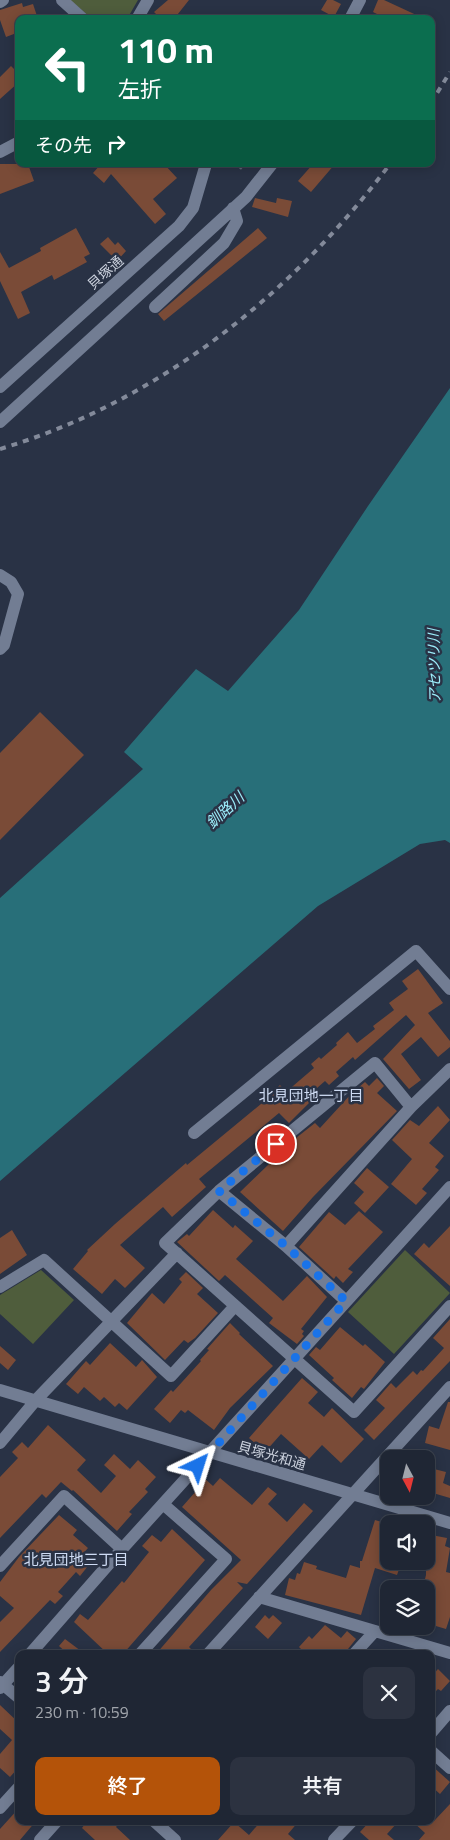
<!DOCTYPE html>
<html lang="ja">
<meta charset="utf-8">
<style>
:root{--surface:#1f2634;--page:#2c3240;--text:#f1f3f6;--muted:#a1a5ac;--line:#3c434f;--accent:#b45309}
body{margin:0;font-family:"Titillium Web","Noto Sans JP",sans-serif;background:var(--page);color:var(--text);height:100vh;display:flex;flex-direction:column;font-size:19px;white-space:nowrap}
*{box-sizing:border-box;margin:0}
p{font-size:16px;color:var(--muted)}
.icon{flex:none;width:28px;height:28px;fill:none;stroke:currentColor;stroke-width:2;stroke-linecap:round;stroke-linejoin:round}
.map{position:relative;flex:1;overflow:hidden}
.details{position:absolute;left:15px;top:1650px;width:420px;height:175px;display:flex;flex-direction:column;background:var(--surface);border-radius:10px;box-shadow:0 2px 12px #0003,0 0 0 1px var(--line)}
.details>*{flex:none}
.banner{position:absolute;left:15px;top:15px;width:420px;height:152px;border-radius:10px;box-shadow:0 2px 12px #0003,0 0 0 1px var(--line);background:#0b6e4f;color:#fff;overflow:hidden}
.needle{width:32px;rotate:173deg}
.controls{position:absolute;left:380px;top:1450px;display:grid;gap:10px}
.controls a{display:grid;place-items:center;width:55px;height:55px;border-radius:10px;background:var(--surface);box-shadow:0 2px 12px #0003,0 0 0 1px var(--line);font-size:25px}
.pin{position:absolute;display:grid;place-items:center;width:42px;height:42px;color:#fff;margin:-21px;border:2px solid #fff;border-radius:50%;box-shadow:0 1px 5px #0007}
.me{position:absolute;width:55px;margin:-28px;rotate:41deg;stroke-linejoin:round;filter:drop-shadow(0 0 4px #0008)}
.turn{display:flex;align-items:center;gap:18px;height:105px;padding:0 20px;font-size:22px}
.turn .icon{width:65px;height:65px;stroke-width:2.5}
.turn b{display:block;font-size:35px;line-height:42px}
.then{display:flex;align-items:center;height:48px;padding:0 20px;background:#0003;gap:10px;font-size:19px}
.round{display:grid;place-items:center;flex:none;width:52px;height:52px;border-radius:10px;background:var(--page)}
.headline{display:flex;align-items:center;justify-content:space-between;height:85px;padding:0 20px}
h1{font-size:30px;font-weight:600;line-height:38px}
.button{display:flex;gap:10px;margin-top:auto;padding:10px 20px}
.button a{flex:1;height:58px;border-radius:10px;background:var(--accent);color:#fff;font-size:20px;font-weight:600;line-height:58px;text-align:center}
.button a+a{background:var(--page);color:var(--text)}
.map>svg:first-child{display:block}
.green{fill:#4f5d3c}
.water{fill:#286f79}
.building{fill:#7a4b37}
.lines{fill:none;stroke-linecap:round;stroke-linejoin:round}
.path{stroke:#5e6676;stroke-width:2.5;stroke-dasharray:4 4;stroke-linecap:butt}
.minor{stroke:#727d93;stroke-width:12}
.rail{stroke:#838a9a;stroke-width:4;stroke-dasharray:6 6;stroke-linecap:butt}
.route{stroke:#1a73e8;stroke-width:9;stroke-dasharray:0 16.2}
.labels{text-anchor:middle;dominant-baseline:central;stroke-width:5;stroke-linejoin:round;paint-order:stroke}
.street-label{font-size:14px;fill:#ccd2de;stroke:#293245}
.water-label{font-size:15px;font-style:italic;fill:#9ceefb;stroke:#293245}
.neighbourhood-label{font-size:15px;fill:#cedbf3;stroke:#293245}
</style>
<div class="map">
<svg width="450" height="1840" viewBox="0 0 450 1840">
<rect width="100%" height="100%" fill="#293245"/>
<path class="green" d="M70,0H138L127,19H92Z
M405,1250L450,1293L394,1354L348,1312Z
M41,1270L74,1300L33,1344L0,1314V1295Z"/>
<path class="water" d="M450,388V843L445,840L420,844L318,906L0,1181V898L143,769L124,752L196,669L228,691L299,610L368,506Z"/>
<path class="building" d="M168,0H189L174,19H152L156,14L154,12Z
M327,0H333L341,4L334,17L321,10Z
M378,0H384L425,19H387L373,12Z
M22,3L23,7L33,4L38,19H19V32L6,37L0,20V10Z
M11,66L19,74V82L0,99V77Z
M0,164H28L34,181L0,194Z
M101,164H164L177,178L153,199L166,214L155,224L111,174L104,183L93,173Z
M313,164H335L311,192L298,181Z
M255,198L276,203L277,198L292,201L288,217L252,207Z
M76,228L90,254L84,257L87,262L54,280L52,275L21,292L30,313L18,319L0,281V252L9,268L41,251L40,248Z
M258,228L267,238L164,321L158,314Z
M108,237L115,245L118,242L126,251L117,261L100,244Z
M40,712L84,755L0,840V753Z
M418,969L443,1003L428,1013L450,1041V1047L438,1057L421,1037L401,1054L421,1080L409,1089L383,1059L415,1025L406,1015L355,1060L353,1057L336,1072L339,1076L329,1085L325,1081L309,1095L312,1100L289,1123L279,1113L199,1179L206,1187L172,1217L163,1207L120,1245L145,1268L125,1288L115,1279L102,1294L73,1269L88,1251L87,1250L115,1224L186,1163L187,1165L267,1099L266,1098L280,1085L286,1092L314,1068L311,1064L319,1057L321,1059L337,1045L336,1043L348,1032L357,1043L375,1029L373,1026L394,1010L389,1003L408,989L402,981Z
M377,1078L384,1086L377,1093L397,1111L313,1197L283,1231L240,1192L296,1138L315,1123L320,1128L351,1094L365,1082L369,1086Z
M438,1106L450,1120L429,1143L444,1156L435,1167L439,1170L422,1189L427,1193L416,1205L391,1184L412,1159L392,1140L410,1120L419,1126Z
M367,1168L389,1187L365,1213L354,1203L364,1192L354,1183Z
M213,1210L233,1228L235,1225L253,1241L236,1259L283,1301L307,1276L327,1297L301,1329L304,1331L302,1334L304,1336L297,1344L269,1323L273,1318L225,1275L219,1281L177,1242L187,1234L189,1236Z
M359,1211L383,1232L348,1269L353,1272L343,1283L336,1276L334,1279L299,1247L329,1212L345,1225Z
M450,1226V1286L414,1254L424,1243L429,1248Z
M12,1230L27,1255L0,1274V1238Z
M186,1272L203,1288L197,1294L218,1313L195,1338L188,1343L184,1340L165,1360L127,1323L152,1293L164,1304L182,1282L179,1279Z
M450,1319V1361L374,1440L364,1430L385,1408L376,1400L391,1383L396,1388L413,1371L417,1375L421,1370L423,1371L444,1348L433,1338Z
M230,1323L240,1333L239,1334L273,1366L230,1408L214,1430L188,1410L185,1413L181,1410L170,1423L154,1409L171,1390L173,1392L201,1361L200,1360L209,1350L207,1349Z
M340,1327L363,1346L365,1344L385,1362L364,1389L361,1387L352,1398L332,1380L334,1378L309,1355L316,1347L320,1350Z
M110,1343L136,1367L142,1360L157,1377L127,1410L119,1403L115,1407L104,1397L100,1401L84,1387L78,1394L66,1384L86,1361L90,1365Z
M0,1346L16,1360L8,1370L0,1363Z
M302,1378L318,1392L308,1403L324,1417L332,1408L364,1439L341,1463L322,1445L309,1459L281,1434L265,1452L249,1438Z
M448,1402H450V1450L425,1443L429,1426L439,1429Z
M48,1425L86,1460L77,1470L101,1493L116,1476L104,1465L114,1454L130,1469L138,1460L156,1477L145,1489L148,1492L129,1512L132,1514L117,1531L73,1490L72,1491L61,1482L46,1498L42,1494L0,1538V1477L18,1458L12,1452L22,1442L28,1448Z
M426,1467L446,1472L443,1483L450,1486V1498L426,1491Z
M204,1478L213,1486L220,1478L252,1505L268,1487L277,1494L268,1504L287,1522L304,1503L313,1511L247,1584L237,1582L243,1588L189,1647L196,1654H156L211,1590L241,1560L182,1507L197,1490L195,1488Z
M59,1515L77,1530L73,1535L88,1548L79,1558L88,1566L80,1576L76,1572L58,1592L63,1596L55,1604L50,1600L0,1652V1622L14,1608L0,1596V1582L19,1557Z
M375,1520L388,1524L381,1547L389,1550V1561H402L397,1575L375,1568L361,1615L285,1595L289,1578L295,1580L297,1573L300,1574L304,1562L317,1566L316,1569L346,1578L350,1565L360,1568V1561H362Z
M172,1529L205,1560L123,1654H108L74,1622L80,1614L88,1620L122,1581L124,1583L149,1552L142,1546L152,1535L161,1542Z
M426,1534L447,1538L445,1546L450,1548L446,1572L450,1573V1617L446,1629L429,1624L434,1609L426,1607V1583H424L426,1575Z
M265,1615L269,1619L273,1615L282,1623L268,1639L255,1627Z
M325,1625L341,1638L347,1631L356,1639L344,1654H297L301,1649L299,1647L309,1636L312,1639Z
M65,1639L85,1654H68L59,1646Z
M438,1669L450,1681L441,1691L438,1689L431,1696V1677Z
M0,1705L19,1723V1767L10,1777L0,1768V1754L12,1740L0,1729Z
M431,1765L450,1782L440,1794L431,1786Z
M450,1804V1840H419L425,1833L412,1821H434Z
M19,1808V1821H36L20,1840H0V1829Z
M87,1821H121L116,1827L130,1840H95L82,1828Z
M261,1821H299L288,1834L295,1840H218L234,1822L249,1835Z
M370,1821H399L387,1834L394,1840H369L360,1832Z"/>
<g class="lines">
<path class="path" d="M240,169L244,164"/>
<path class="minor" d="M62,0L83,19
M0,2L3,0
M137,19L148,0
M350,19L360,0
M0,152L19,142
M155,307L224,243L237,221L233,208
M0,387L179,226L193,208L206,164
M0,422L246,197L272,164
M0,575L11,582L18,594L4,645L0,649
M411,1107L375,1063L219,1191L165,1243L354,1412L450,1306
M194,1133L416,951L450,989
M219,1191L286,1246L346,1301
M286,1246L411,1107L450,1069
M0,1287L44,1260L171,1376L235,1306
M0,1390L450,1523
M0,1443L36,1400L177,1253
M0,1566L64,1496L122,1549
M259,1597L450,1653
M30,1654L122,1549L450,1187
M140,1654L226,1559L163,1504
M208,1654L450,1387
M354,1654L375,1631
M0,1682L19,1698
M0,1688L19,1667
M431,1733L450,1711
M431,1751L450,1768
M0,1808L19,1787
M154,1821L175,1840
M40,1840L57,1821
M334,1840L352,1821"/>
<path class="rail" d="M431,103L450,72
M0,449C158,402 292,294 390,164"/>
</g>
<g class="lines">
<path class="route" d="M198,1466L346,1301L286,1246L219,1191L276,1144"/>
</g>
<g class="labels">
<g class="street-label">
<text transform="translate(105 272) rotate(-42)">貝塚通</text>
<text transform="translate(272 1455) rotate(16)">貝塚光和通</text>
</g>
<g class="water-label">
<text transform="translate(434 666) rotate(-91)">アセツリ川</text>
<text transform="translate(225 810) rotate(-43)">釧路川</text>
</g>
<g class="neighbourhood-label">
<text x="311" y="1095">北見団地一丁目</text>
<text x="76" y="1559">北見団地三丁目</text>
</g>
</g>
</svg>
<div class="controls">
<a><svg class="needle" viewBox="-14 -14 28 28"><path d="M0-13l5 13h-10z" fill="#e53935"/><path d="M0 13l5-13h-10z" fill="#a1a5ac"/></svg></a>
<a><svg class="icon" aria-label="sound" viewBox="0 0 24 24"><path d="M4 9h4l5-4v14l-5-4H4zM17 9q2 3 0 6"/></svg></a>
<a><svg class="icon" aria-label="layers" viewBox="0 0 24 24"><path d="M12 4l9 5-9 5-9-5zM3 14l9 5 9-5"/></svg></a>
</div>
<div class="pin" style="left:276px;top:1144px;background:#d93025"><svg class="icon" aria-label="arrive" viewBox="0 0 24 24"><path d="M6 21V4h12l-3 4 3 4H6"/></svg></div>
<svg class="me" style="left:198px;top:1466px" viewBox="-20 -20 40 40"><path d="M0-17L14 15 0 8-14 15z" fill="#1a73e8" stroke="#fff" stroke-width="4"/></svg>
<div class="banner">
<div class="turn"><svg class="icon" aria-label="left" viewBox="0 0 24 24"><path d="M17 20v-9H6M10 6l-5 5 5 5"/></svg><div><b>110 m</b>左折</div></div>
<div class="then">その先<svg class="icon" aria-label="right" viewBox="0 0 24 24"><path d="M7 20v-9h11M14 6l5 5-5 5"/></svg></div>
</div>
<section class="details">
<div class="headline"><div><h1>3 分</h1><p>230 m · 10:59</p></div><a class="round"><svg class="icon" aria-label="close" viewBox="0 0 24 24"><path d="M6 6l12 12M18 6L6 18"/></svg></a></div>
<div class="button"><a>終了</a><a>共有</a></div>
</section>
</div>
